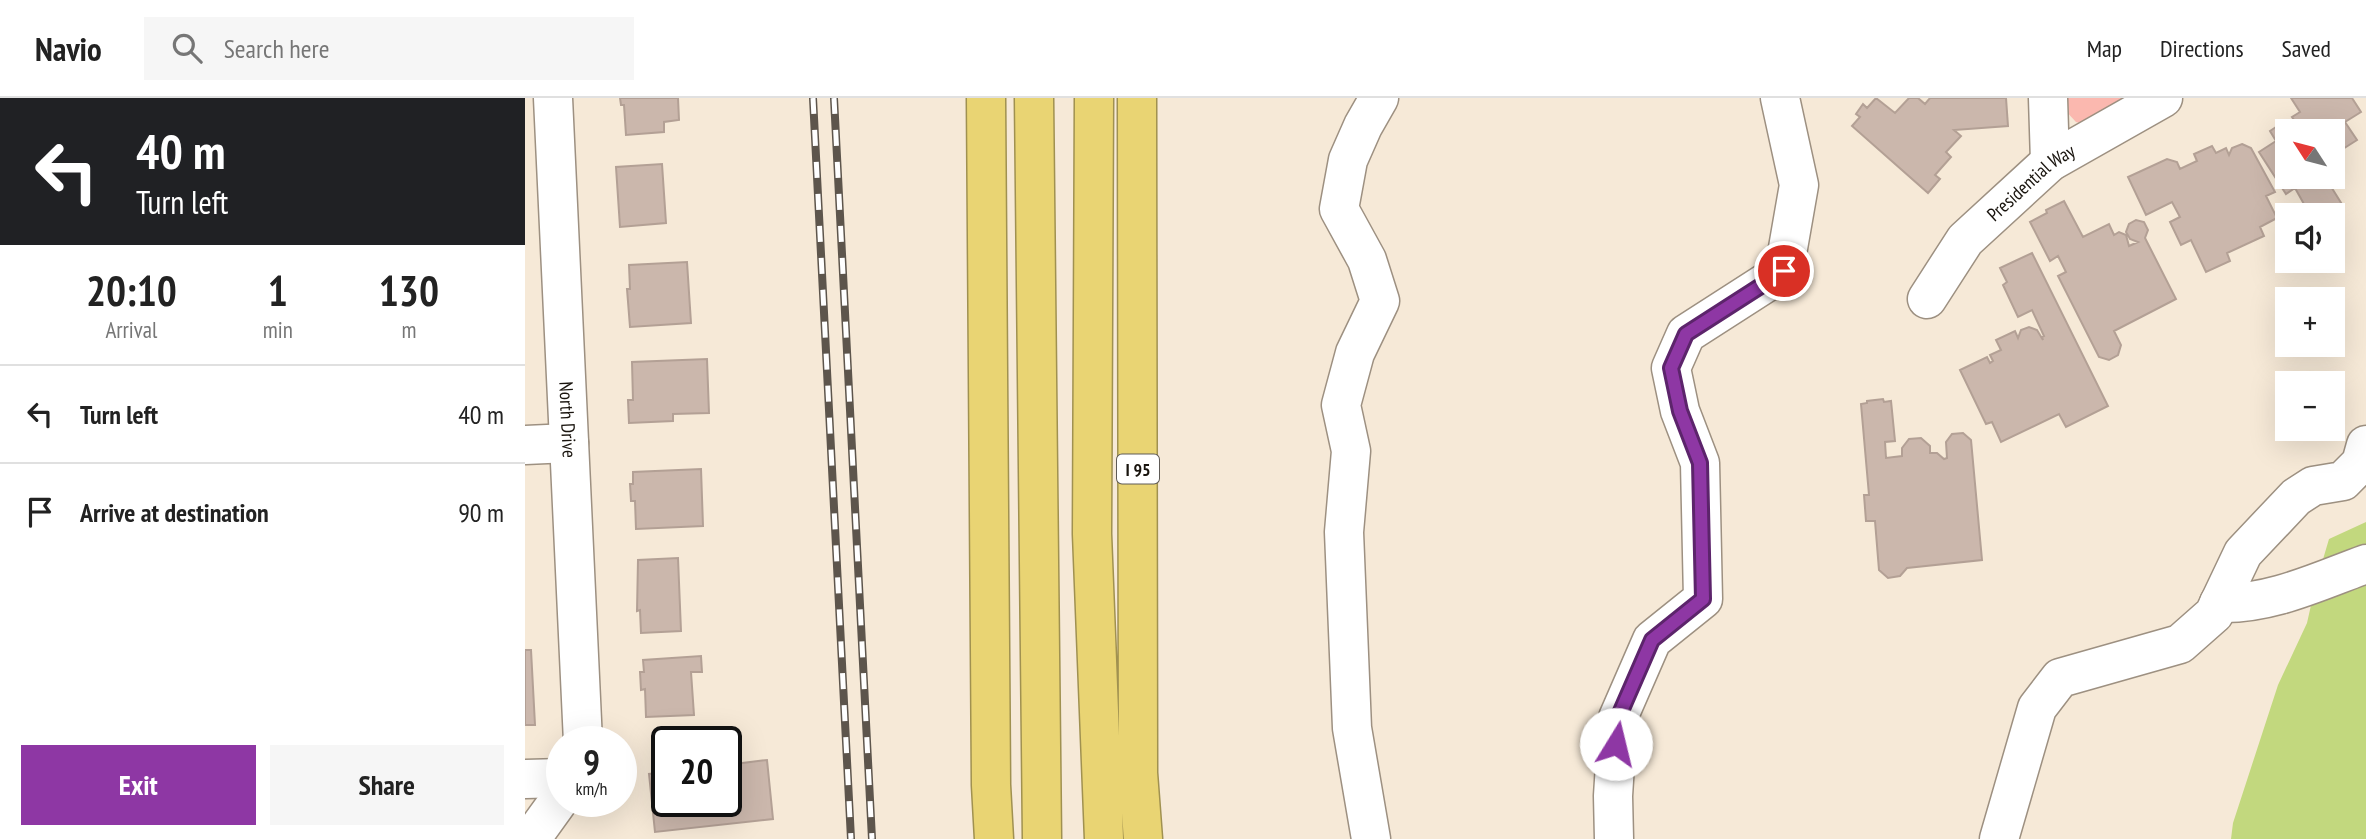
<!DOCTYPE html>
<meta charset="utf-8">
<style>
:root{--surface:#fff;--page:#f6f6f6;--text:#222;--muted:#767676;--line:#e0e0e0;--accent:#8e37a4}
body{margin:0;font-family:"PT Sans Narrow",sans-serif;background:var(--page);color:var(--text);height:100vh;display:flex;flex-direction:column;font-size:26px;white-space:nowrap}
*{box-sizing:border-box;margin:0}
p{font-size:23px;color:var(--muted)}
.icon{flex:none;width:38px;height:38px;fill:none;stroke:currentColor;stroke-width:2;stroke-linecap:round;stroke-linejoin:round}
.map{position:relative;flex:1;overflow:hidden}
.details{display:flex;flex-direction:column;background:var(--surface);width:525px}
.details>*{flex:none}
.guide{background:#202124;color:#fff;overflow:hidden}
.needle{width:46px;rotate:306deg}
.controls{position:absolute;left:1750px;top:21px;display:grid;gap:14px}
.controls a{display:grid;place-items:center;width:70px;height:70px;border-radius:0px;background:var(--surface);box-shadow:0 7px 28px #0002;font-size:35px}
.speed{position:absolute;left:21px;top:628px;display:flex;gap:14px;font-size:35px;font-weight:700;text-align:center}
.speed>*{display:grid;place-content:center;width:91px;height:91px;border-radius:50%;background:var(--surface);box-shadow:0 7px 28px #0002;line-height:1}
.speed small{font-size:18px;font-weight:400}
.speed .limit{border:4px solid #111;border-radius:10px;background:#fff;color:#111}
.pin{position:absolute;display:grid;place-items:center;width:60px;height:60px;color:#fff;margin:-30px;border:4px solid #fff;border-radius:50%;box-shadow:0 2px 7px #0007}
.me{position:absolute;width:77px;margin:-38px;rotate:9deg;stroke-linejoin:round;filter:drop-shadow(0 0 5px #0008)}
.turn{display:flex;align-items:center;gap:24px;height:147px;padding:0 21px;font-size:32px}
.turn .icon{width:91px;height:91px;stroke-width:2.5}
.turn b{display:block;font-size:49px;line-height:60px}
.eta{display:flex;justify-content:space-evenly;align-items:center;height:119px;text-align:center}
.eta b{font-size:42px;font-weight:600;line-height:49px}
.primary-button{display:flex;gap:14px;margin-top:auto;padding:14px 21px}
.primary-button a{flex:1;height:80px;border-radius:0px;background:var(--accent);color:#fff;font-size:28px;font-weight:600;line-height:80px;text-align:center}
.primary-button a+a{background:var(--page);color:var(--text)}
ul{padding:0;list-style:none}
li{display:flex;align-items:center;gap:21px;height:98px;padding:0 21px;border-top:2px solid var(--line)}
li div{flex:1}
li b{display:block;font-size:26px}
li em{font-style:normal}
header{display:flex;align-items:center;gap:42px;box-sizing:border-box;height:98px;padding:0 35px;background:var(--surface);border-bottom:2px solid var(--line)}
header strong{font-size:33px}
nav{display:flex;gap:38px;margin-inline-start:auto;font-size:24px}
.search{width:490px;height:63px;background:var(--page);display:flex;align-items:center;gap:18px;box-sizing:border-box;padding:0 24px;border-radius:0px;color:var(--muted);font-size:26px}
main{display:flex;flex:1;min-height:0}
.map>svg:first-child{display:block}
.green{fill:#fbb8af}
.water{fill:#c2d87e}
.building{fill:#cbb7ac;stroke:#b3a095;stroke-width:2}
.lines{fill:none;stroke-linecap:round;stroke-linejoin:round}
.minor-casing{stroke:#9d9081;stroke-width:41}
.highway-casing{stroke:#a09150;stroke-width:41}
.minor{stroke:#fff;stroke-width:38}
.highway{stroke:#e9d473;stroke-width:38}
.rail-casing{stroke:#5d554c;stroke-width:8}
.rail{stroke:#fff;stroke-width:5;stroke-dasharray:16;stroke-linecap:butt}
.route-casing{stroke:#5c246b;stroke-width:18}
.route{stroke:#8e37a4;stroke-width:12}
.labels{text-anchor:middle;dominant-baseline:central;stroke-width:6;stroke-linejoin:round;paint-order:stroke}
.shield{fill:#fff;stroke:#5e5a56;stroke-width:2}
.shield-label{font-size:18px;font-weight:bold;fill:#19140e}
.street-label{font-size:19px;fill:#19140e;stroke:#fff}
</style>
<header>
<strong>Navio</strong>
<div class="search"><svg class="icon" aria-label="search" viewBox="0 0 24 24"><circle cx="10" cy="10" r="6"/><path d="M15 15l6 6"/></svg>Search here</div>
<nav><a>Map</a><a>Directions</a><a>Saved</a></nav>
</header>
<main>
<section class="details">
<div class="guide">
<div class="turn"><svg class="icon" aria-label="left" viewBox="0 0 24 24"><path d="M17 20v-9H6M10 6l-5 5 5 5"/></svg><div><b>40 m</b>Turn left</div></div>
</div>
<div class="eta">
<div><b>20:10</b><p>Arrival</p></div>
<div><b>1</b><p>min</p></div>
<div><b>130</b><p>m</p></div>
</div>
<ul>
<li><svg class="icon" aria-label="left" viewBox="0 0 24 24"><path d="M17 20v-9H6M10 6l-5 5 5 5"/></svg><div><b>Turn left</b></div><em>40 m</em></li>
<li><svg class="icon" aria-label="arrive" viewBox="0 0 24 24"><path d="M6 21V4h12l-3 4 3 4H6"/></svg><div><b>Arrive at destination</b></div><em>90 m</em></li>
</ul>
<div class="primary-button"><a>Exit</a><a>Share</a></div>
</section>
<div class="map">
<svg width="1841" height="741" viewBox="0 0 1841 741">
<rect width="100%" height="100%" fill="#f6e9d7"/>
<path class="green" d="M1538,0H1616L1562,27L1551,24L1539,11Z"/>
<path class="water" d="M1841,424V741H1706L1708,725L1753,587L1782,525L1791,485L1804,441Z"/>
<path class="building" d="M95,0H153L154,22L139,24V34L101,37L99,7H96Z
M1351,0L1370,15L1384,0H1393L1400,6L1405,0H1481L1483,28L1429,32L1436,38L1421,54L1426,59L1410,77L1415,81L1403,95L1327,28L1335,19L1331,16L1338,6L1342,10Z
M1766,0H1827L1836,14L1820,24L1832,42L1810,56L1814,62L1808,66V33H1767L1774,29L1767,19L1775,14Z
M1760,23L1767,33H1762V79H1800L1818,108L1803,117L1784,115L1770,90L1761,96L1734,54L1751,43L1745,33Z
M1717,46L1726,50L1750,94L1741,98L1752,120L1735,129L1739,138L1702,155L1705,163L1681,174L1666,142L1656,147L1645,124L1655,119L1647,104L1621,117L1603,79L1642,61L1652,64L1655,71L1672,63L1669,56L1687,48L1691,55L1701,50L1704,57L1707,50Z
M137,66L141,125L95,129L91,69Z
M1539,103L1558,139L1584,126L1589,137L1594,134L1601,137L1604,148L1613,144L1605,141L1601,134L1604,126L1611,122L1619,124L1623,132L1620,140L1651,201L1589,233L1596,247L1593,257L1584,262L1574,259L1533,178L1541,174L1533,158L1525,163L1505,124L1522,115L1521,112Z
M1507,155L1583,308L1541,329L1534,316L1476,344L1467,324L1461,326L1435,272L1462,259L1465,265L1468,263L1465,257L1476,252L1471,242L1490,233L1493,240L1496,232L1504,229L1512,232L1518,242L1517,239L1519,238L1507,212L1493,219L1478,187L1482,184L1475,170Z
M162,164L166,225L105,229L102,191H105L104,167Z
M182,261L184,315L148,316V323L104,325L103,302H108L107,264Z
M1358,301L1359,304L1366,303L1370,343L1360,344L1361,360L1377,358V350L1384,341L1396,340L1405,348V355H1412L1419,361L1422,360L1421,344L1427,336L1438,335L1446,342L1457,462L1382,470L1375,478L1363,480L1354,472L1350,423H1341L1339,397H1344L1336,306L1342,305V303Z
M176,371L178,428L111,431L110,403H106L105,386H108V374Z
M153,460L156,533L116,535L115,512L112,513L113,462Z
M0,552H6L10,627H0Z
M176,558L177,574H166L169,617L121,619L120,591L116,592L115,574H119L118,562Z
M242,662L248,721L130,734L124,676L142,674V704H201V667Z"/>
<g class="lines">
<g class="minor-casing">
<g id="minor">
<path id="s1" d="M28,0L58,644"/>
<path d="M1523,0L1525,64"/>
<path id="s2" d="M1402,201L1440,142L1525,64L1638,0"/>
<path d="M0,347L44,345"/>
<path d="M1694,505C1745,507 1794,483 1841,466"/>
<path d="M0,681L37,680"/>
<path d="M6,741L37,698"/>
<path d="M846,741L827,630L819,434L826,353L816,307L830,255L855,203L842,162L814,111L823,62L838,28L854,0"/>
<path d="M1089,741L1088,698L1093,620L1127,542L1178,501L1175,365L1155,313L1146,270L1161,236L1259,173L1274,87L1255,0"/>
<path d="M1474,741L1512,610L1535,580L1655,546L1689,516L1718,455L1771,399L1788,388L1818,383L1836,365L1841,347"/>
</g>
</g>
<g class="highway-casing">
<path id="highway" d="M461,0L466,687L469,741
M509,0L517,741
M569,0L567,436L579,741
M612,0L613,675L618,741"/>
</g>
<use href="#minor" class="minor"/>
<use href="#highway" class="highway"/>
<g class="rail-casing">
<path id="rail" d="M288,0L326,741
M309,0L347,741"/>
</g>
<use href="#rail" class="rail"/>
</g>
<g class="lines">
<g class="route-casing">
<path id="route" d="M1091,646L1093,620L1127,542L1178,501L1175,365L1155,313L1146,270L1161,236L1259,173"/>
</g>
<use href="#route" class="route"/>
</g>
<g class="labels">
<rect class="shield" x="592" y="356.5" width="42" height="29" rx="5"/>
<g class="shield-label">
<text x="613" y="371">I 95</text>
</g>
<g class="street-label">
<text stroke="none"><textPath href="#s2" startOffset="158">Presidential Way</textPath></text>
<text stroke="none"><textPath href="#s1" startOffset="322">North Drive</textPath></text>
</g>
</g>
</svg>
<div class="controls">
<a><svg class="needle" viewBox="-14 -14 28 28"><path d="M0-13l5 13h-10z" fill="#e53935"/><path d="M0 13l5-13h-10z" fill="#767676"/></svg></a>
<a><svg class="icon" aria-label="sound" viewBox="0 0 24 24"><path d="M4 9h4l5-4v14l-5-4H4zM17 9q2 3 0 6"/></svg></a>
<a>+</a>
<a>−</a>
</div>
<div class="speed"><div>9<small>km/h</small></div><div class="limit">20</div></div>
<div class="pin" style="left:1259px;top:173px;background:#d93025"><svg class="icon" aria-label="arrive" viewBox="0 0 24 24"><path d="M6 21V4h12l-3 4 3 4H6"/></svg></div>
<svg class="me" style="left:1091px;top:646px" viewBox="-20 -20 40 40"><circle r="19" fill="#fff"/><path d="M0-13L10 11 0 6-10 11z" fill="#8e37a4"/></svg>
</div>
</main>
